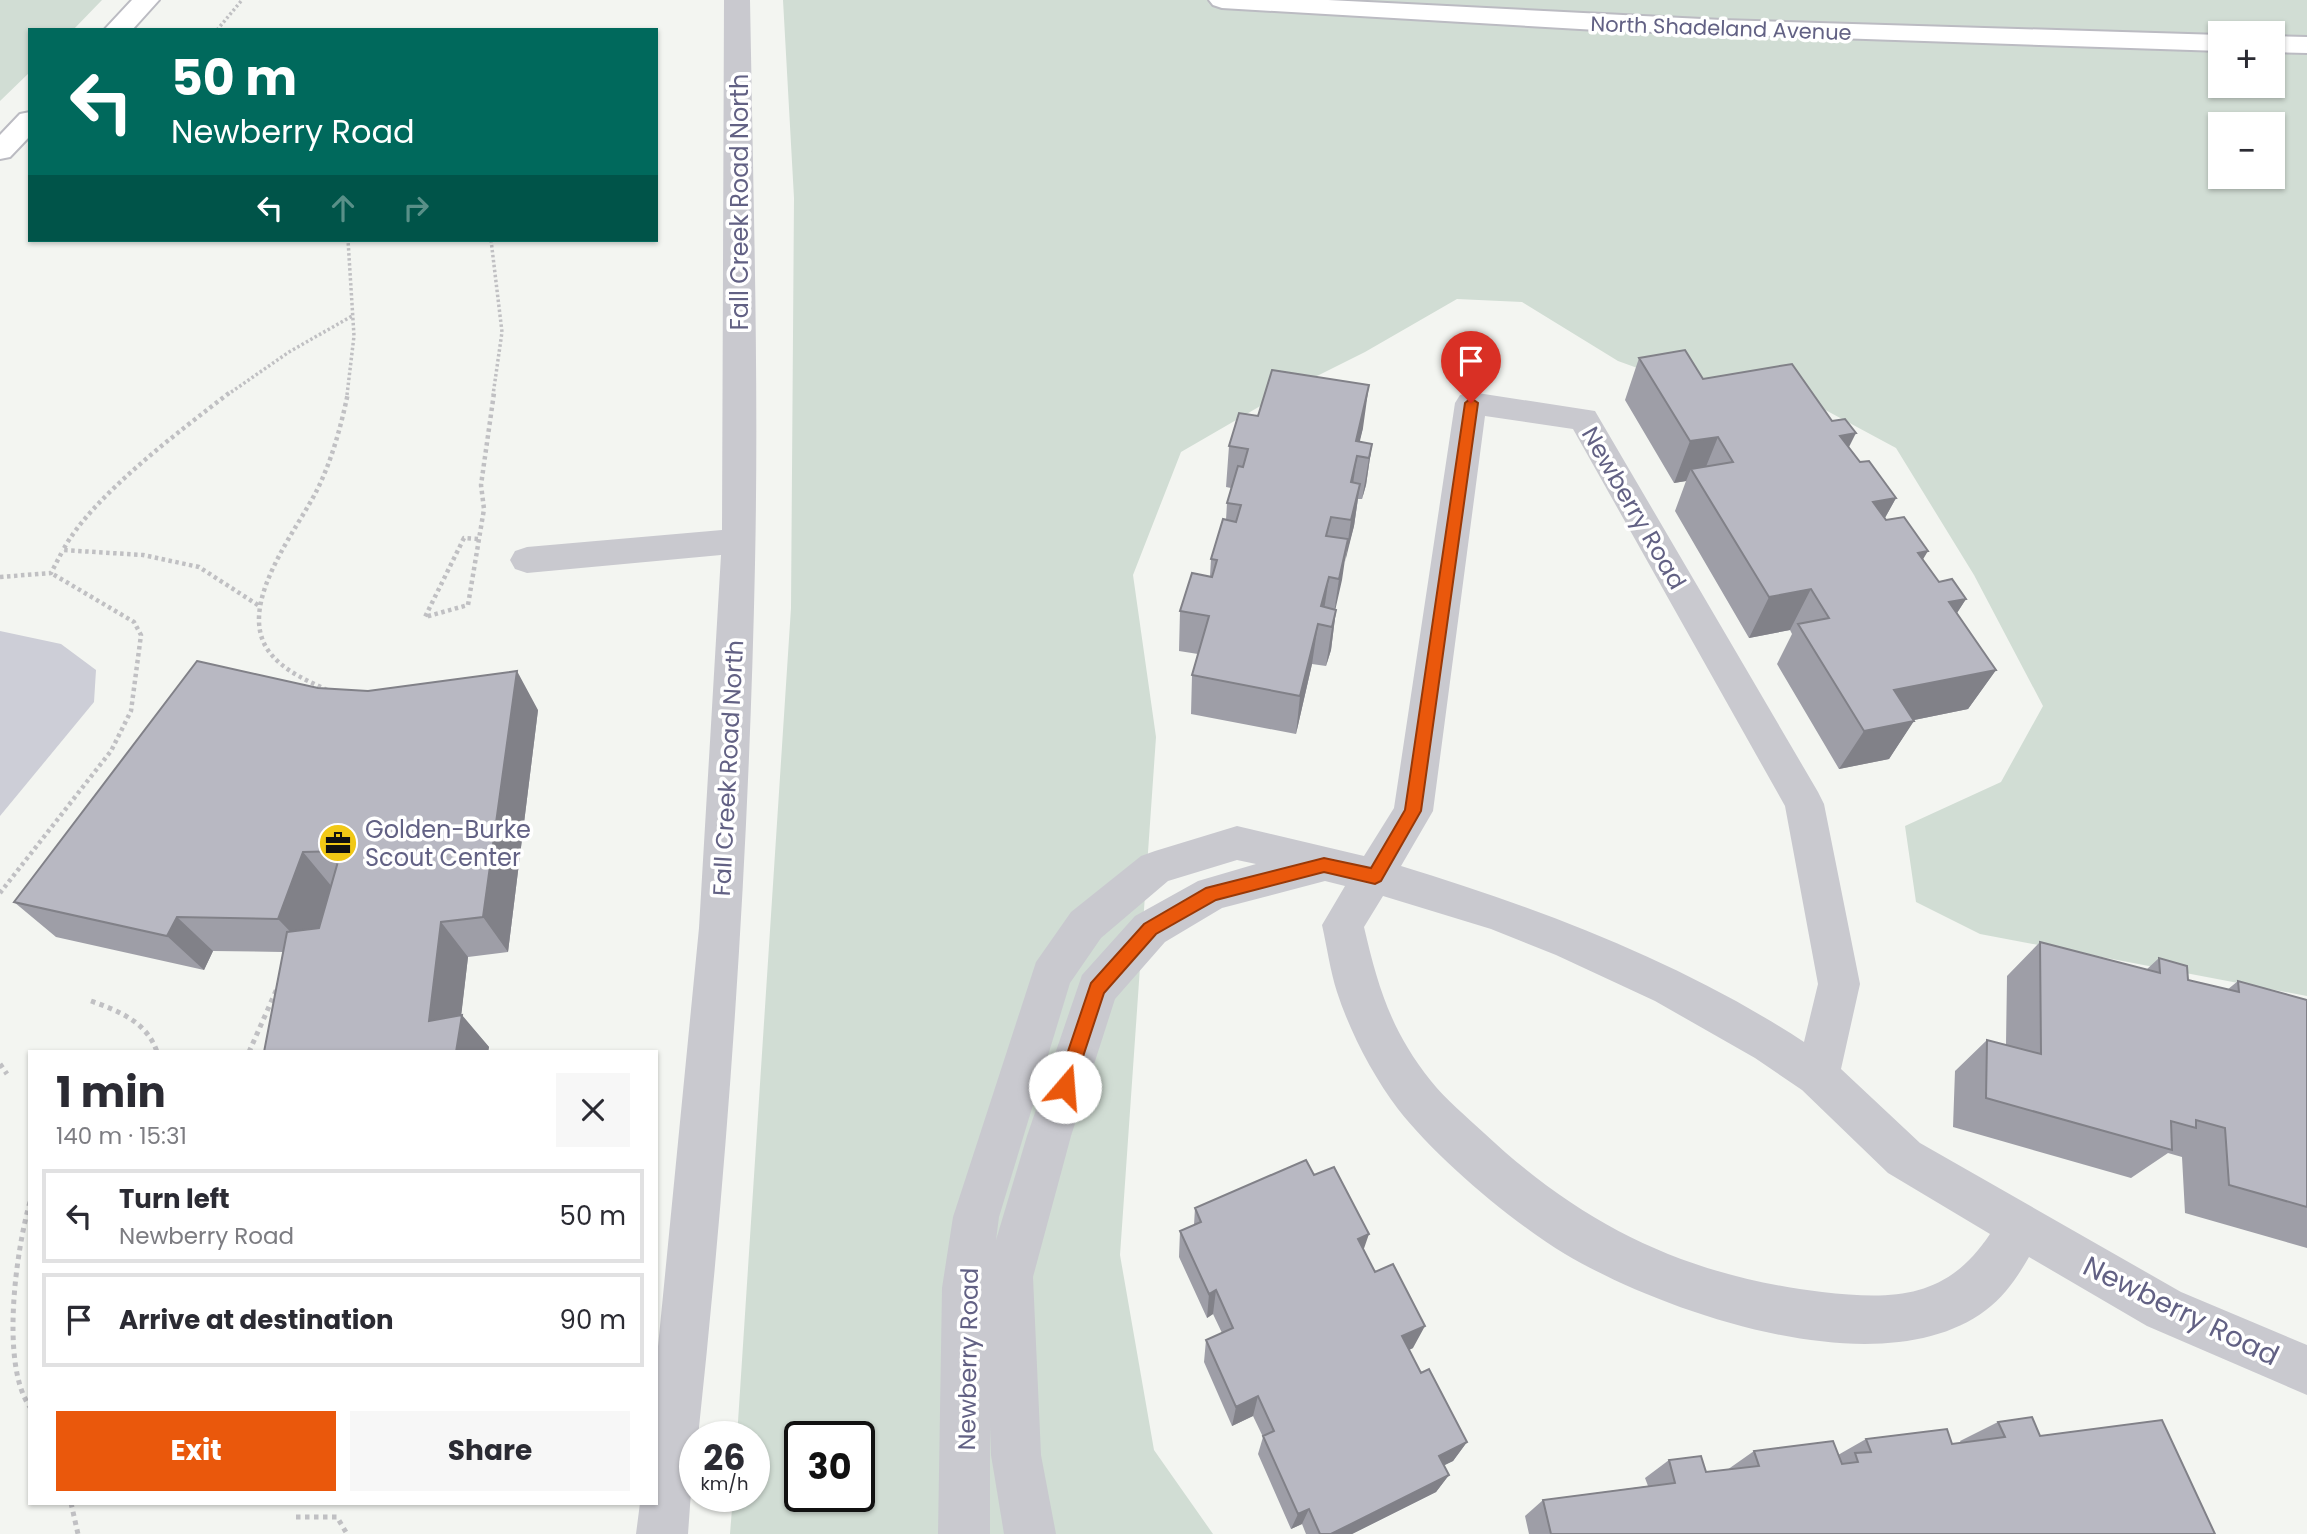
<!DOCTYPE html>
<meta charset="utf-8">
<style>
:root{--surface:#fff;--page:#f7f7f7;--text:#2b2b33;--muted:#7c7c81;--line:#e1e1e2;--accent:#ea580c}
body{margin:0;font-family:Poppins,sans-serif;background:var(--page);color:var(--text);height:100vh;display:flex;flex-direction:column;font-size:26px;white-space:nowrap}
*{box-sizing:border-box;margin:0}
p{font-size:23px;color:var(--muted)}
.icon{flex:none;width:38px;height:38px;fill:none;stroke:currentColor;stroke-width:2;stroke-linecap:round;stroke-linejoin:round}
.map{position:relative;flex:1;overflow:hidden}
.drawer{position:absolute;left:28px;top:1050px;width:630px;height:455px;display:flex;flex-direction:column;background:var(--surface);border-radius:0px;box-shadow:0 2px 5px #0004}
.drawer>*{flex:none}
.hud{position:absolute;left:28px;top:28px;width:630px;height:214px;border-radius:0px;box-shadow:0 2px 5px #0004;background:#00695c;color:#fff;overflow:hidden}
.fabs{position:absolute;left:2208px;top:21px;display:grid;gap:14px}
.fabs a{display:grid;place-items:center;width:77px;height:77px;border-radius:0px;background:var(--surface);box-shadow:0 2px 5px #0004;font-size:35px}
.speed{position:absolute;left:679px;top:1421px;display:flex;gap:14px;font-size:35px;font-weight:700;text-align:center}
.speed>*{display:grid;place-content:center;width:91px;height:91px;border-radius:50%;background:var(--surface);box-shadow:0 2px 5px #0004;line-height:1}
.speed small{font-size:18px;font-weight:400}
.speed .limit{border:4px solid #111;border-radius:10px;background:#fff;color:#111}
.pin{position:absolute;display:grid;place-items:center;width:60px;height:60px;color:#fff;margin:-72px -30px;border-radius:50% 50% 50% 0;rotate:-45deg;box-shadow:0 0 7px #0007}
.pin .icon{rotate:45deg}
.me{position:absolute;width:77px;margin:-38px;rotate:18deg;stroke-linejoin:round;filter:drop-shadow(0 0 5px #0008)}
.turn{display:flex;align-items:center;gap:24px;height:147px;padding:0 28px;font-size:32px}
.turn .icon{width:91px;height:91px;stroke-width:2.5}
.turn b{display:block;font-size:49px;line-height:60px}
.lanes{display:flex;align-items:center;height:66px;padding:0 28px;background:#0003;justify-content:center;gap:35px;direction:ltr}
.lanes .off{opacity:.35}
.round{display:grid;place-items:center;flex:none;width:74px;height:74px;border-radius:0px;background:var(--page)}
.summary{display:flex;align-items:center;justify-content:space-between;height:119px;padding:0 28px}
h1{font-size:42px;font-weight:700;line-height:52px}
.primary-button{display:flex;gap:14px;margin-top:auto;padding:14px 28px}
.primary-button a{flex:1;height:80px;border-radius:0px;background:var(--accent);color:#fff;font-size:28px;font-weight:700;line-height:80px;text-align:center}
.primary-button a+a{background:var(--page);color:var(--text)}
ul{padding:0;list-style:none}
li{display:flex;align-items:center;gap:21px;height:94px;margin:0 14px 10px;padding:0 14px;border:4px solid var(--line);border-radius:0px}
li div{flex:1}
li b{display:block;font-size:26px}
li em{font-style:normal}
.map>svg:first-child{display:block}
.green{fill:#d1ddd4;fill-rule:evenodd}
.water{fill:#cdced7}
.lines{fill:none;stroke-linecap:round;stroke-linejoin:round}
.major-casing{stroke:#bbbbc2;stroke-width:4}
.path-far2{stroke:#c0c0c3;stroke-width:3.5;stroke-dasharray:2.5 2.5;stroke-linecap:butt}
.path-far1{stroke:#c0c0c3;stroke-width:4.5;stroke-dasharray:3.5 3.5;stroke-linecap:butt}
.path{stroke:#c0c0c3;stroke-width:5;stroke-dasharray:4.5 4.5;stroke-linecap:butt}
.minor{fill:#c9c9cf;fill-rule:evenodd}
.major{fill:#fff;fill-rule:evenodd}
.wall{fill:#9e9ea7}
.shaded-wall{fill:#818188}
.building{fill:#b8b8c2;stroke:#818188;stroke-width:2}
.route{fill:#ea580c;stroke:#983908;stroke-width:2}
.labels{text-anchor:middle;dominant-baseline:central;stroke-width:7;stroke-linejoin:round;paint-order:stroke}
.far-street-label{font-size:21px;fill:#626184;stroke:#fff}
.street-label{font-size:24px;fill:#626184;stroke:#fff}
.poi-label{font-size:24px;fill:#626184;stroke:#fff;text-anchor:start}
.near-street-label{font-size:28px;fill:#626184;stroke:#fff}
</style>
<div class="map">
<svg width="2307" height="1534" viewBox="0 0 2307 1534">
<rect width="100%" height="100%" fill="#f3f5f1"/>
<path class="green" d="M0,0H102L73,30H30V72L0,101Z
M783,0H2307V996L1980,934L1916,902L1905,826L2001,782L2043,706L1974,575L1896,448L1775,383L1712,395L1618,361L1522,302L1457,299L1365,352L1283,393L1181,452L1133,575L1156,737L1120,1255L1154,1450L1213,1534H730L733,1496H754V1437H737L791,608L794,198ZM2221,33H2273V86H2221ZM2221,124H2273V177H2221ZM800,1437H859V1496H800Z"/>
<path class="water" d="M0,631L61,644L96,670L94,702L0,816Z"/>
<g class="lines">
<g class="major-casing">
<path id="major" d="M132,0H159L132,30H104Z
M1209,0H1328L1722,20L2221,35V51L1597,30L1222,8L1213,5Z
M2273,36L2307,37V53L2273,52Z
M30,112V136L10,157L0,159V135L20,114Z"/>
</g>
<path class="path-far2" d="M217,30L242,0
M491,240L502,332L493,395
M227,395L289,352L352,316
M347,395L354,336L348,240"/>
<path class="path-far1" d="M229,393C180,431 92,496 63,550L143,555L199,567L261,607
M478,539L464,538L425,617L468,605L484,509L481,485L494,393
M0,577L51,573L63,550
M327,690C306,680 279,669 266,647C239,601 297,530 317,490C332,460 341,426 348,393
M0,893L111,751L131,711L141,635L134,622L51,573"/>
<path class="path" d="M91,1001C119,1011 147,1022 157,1052
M249,1052L279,984
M0,1064L7,1074
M30,1202C16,1250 0,1365 30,1407
M71,1503L78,1534
M296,1517H337L347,1534"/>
<path class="minor" d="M724,0H750C753,188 759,376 755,564C749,855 729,1147 698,1437H695L688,1534H636L640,1503H656V1367L699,928L721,555L527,573L515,569L510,560L515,551L527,547L722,530Z
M1471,392L1595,411L1818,792L1824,804L1860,984L1841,1069L1920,1143L2181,1292L2307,1345V1395L2147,1326L2029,1257C2018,1276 2005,1296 1986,1310C1882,1389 1665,1313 1565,1254C1512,1222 1436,1158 1398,1109C1373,1076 1350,1032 1337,992C1330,970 1327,947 1322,925L1345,886L1325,881L1222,908L1165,942L1115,999L1071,1136L1033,1277L1041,1455L1056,1534H1004L991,1455L990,1427V1534H938L942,1288L953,1217L1036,962L1071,912L1141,856L1155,851L1237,826L1364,856L1394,808L1455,403L1460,395ZM1485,416L1573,429L1785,806L1818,984L1804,1042C1680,961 1541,909 1401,866L1433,811ZM1237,860L1256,864L1198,881L1135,916L1082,975L1027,1136L996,1240L999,1217L1070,983L1101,938L1168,881ZM1383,896L1491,929L1556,955L1655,1001L1755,1058L1802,1090L1888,1173L1990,1234C1947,1299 1895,1300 1822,1292C1687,1276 1583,1226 1484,1133C1466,1116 1446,1100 1431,1081C1391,1031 1378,987 1364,927Z"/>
<use href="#major" class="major"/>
</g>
<path class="wall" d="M1639,358L1703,379L1849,447L1860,462L1896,498L1885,518L1923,559L1939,582L1966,599L1957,613L1996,670L1968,709L1914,720L1889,759L1839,769L1777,664L1792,634L1790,630L1749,638L1675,511L1686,481L1674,483L1625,400Z
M1258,416L1363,428L1359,442L1372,444L1366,485L1362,499H1358L1354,526L1344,562L1335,609L1336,610L1331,650L1326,666L1312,664L1296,734L1191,714L1192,675L1198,654L1179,651L1180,611L1210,576L1211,559L1226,520L1227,503L1231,488L1226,487L1229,446Z
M538,710L508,952L468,957L461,1015L489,1047L488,1052H264L283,952L213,951L204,970L56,937L14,902Z
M2040,942L2146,970L2159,958L2188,980L2227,990L2238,981L2307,1000V1248L2185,1213L2182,1157L2168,1153L2131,1178L1953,1127L1955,1071L1987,1040L2006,1045L2007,976Z
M1314,1175L1364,1250L1413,1348L1409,1350L1421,1373L1467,1442L1453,1461L1444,1465L1449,1475L1436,1492L1352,1534H1306L1302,1524L1291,1529L1258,1454L1263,1437L1253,1416L1232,1426L1204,1362L1206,1340L1222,1333L1213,1314L1207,1318L1179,1257L1180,1231L1194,1225L1195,1208Z
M1998,1422L2040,1436L2215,1534H1529L1525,1516L1543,1500L1648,1486L1645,1478L1669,1460L1706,1472L1727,1470L1754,1451L1838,1455L1866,1439L1952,1444L1961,1443L1960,1441Z"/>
<path class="shaded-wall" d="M1369,385L1363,428L1350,483L1356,441Z
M1856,433L1835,475L1840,436Z
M1718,437L1701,479L1691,469L1686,481L1674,483L1690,441Z
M1372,444L1366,485L1362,499L1369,458Z
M1357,456L1351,498V482Z
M1360,484L1354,526L1345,562L1351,520Z
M1896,498L1873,539V502Z
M1348,539L1342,580L1333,620L1339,579Z
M1928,551L1904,591L1918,553Z
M1329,577L1323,617L1321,606Z
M1811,589L1790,630L1749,638L1769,597Z
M1966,599L1940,639L1949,602Z
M1336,610L1331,650L1326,666L1332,627Z
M1318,624L1312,664L1296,734L1300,696Z
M1996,670L1968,709L1870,729L1894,690Z
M517,671L538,710L508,952L483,917Z
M1914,721L1889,759L1839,769L1864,731Z
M303,852L333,888L311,953L278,919Z
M177,917L213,951L204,970L167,936Z
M441,922L468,957L460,1026L462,1015L489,1047L488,1052H456L429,1021Z
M1369,1234L1360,1260L1358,1239Z
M1216,1290L1213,1314L1207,1318L1209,1294Z
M1425,1326L1413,1348L1391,1358L1402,1336Z
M1258,1396L1253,1416L1232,1426L1236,1407Z
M1467,1442L1453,1461L1427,1474L1439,1456Z
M1449,1475L1436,1492L1352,1534H1331Z
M1309,1509L1302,1524L1291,1529L1298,1514Z"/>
<path class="building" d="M1685,350L1703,379L1792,364L1832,421L1845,419L1856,433L1840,436L1860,462L1869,461L1896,498L1873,502L1886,520L1904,517L1928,551L1918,553L1939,582L1952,579L1966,599L1949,602L1996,670L1894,690L1914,721L1864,731L1798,624L1829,618L1811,589L1769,597L1691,469L1733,462L1718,437L1690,441L1639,358Z
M1272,370L1369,385L1356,441L1372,444L1369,458L1357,456L1351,482L1360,484L1351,520L1331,517L1326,536L1348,539L1339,579L1329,577L1321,606L1336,610L1332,627L1318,624L1300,696L1192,675L1209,616L1180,611L1192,573L1212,577L1217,560L1211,559L1223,519L1236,522L1241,505L1227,503L1238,466L1243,467L1248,449L1229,446L1239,413L1258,416Z
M197,661L318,688L368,691L517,671L483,917L441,922L429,1021L462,1015L456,1052H264L287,932L319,928L341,851L303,852L278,919L177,917L167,936L14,902Z
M2040,942L2160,973L2159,958L2187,966L2188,980L2239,992L2238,981L2307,1000V1207L2229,1185L2225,1128L2196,1120V1128L2171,1121L2172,1150L1986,1098L1987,1040L2041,1054Z
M1306,1160L1314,1175L1334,1167L1369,1234L1358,1239L1375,1272L1393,1264L1425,1326L1402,1336L1421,1373L1429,1369L1467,1442L1439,1456L1449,1475L1331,1534H1320L1309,1509L1298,1514L1263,1436L1274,1431L1258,1396L1236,1407L1206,1340L1233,1328L1216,1290L1209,1294L1180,1231L1201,1222L1195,1208Z
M2032,1417L2040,1436L2162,1420L2215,1534H1551L1543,1500L1675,1483L1669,1460L1701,1456L1706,1472L1759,1466L1754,1451L1833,1441L1842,1464L1858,1462L1855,1453L1871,1452L1866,1439L1947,1429L1952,1444L2005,1437L1998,1422Z"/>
<path class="route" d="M1471,398L1478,403L1421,811L1381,881L1375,884L1324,872L1216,900L1156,934L1104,993L1071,1093L1065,1096L1059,1093L1056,1087L1091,983L1144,924L1206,888L1324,858L1371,868L1405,810L1465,403Z"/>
<defs>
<g id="office-disc" transform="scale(2.0125)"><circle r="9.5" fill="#f1c815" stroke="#fff"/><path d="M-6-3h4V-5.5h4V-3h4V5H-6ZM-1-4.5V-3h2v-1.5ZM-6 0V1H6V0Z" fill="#111"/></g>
</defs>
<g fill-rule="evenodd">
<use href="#office-disc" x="338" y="843"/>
</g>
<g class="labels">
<g class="far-street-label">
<text transform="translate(1721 28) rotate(2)">North Shadeland Avenue</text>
</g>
<g class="street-label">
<text transform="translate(739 202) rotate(-90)">Fall Creek Road North</text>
<text transform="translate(1634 508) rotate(60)">Newberry Road</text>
<text transform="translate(728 768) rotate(-87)">Fall Creek Road North</text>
<text transform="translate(968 1359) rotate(-89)">Newberry Road</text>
</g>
<g class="poi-label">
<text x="365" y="829">Golden-Burke<tspan x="365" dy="28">Scout Center</tspan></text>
</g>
<g class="near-street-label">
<text transform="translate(2181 1311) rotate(26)">Newberry Road</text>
</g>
</g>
</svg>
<div class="fabs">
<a>+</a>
<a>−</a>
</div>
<div class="speed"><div>26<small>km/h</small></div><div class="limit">30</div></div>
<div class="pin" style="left:1471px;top:403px;background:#d93025"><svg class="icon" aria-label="arrive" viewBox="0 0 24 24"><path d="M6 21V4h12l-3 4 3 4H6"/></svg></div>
<svg class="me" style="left:1065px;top:1087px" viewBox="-20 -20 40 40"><circle r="19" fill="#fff"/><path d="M0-13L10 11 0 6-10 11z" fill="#ea580c"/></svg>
<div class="hud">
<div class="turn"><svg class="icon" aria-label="left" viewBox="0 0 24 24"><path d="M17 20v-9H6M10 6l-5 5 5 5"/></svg><div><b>50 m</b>Newberry Road</div></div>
<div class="lanes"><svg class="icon" aria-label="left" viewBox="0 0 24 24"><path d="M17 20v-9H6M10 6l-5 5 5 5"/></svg><svg class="icon off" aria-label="ahead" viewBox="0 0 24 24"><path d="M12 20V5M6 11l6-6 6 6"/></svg><svg class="icon off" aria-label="right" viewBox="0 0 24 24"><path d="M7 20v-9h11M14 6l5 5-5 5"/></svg></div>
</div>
<section class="drawer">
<div class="summary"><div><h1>1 min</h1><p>140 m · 15:31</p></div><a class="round"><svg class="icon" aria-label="close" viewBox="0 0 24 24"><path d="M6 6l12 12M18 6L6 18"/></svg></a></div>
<ul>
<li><svg class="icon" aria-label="left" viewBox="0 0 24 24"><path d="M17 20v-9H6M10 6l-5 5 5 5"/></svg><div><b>Turn left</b><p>Newberry Road</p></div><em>50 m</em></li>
<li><svg class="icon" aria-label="arrive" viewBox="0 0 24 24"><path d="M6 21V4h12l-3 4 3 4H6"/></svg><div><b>Arrive at destination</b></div><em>90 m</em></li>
</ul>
<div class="primary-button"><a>Exit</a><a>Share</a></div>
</section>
</div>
